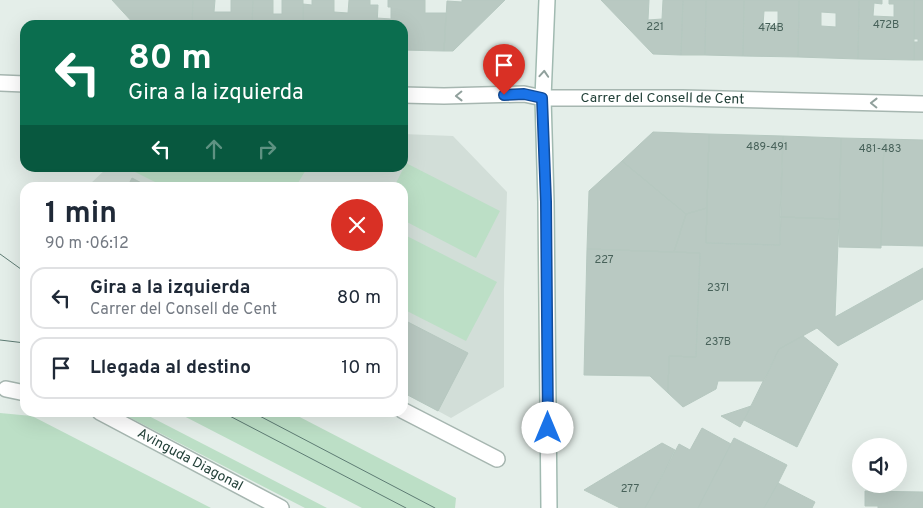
<!DOCTYPE html>
<html lang="es">
<meta charset="utf-8">
<style>
:root{--surface:#fff;--page:#f6f6f7;--text:#1f2937;--muted:#747a83;--line:#e0e1e3}
body{margin:0;font-family:Overpass,sans-serif;background:var(--page);color:var(--text);height:100vh;display:flex;flex-direction:column;font-size:19px;white-space:nowrap}
*{box-sizing:border-box;margin:0}
p{font-size:16px;color:var(--muted)}
.icon{flex:none;width:28px;height:28px;fill:none;stroke:currentColor;stroke-width:2;stroke-linecap:round;stroke-linejoin:round}
.map{position:relative;flex:1;overflow:hidden}
.drawer{position:absolute;left:20px;top:182px;width:388px;height:235px;display:flex;flex-direction:column;background:var(--surface);border-radius:15px;box-shadow:0 5px 20px #0002}
.drawer>*{flex:none}
.guide{position:absolute;left:20px;top:20px;width:388px;height:152px;border-radius:15px;box-shadow:0 5px 20px #0002;background:#0b6e4f;color:#fff;overflow:hidden}
.fabs{position:absolute;left:852px;top:438px;display:grid;gap:10px}
.fabs a{display:grid;place-items:center;width:55px;height:55px;border-radius:50%;background:var(--surface);box-shadow:0 5px 20px #0002;font-size:25px}
.pin{position:absolute;display:grid;place-items:center;width:42px;height:42px;color:#fff;margin:-51px -21px;border-radius:50% 50% 50% 0;rotate:-45deg;box-shadow:0 0 5px #0007}
.pin .icon{rotate:45deg}
.me{position:absolute;width:55px;margin:-28px;rotate:0deg;stroke-linejoin:round;filter:drop-shadow(0 0 4px #0008)}
.turn{display:flex;align-items:center;gap:18px;height:105px;padding:0 25px;font-size:22px}
.turn .icon{width:65px;height:65px;stroke-width:2.5}
.turn b{display:block;font-size:35px;line-height:42px}
.lanes{display:flex;align-items:center;height:48px;padding:0 25px;background:#0003;justify-content:center;gap:25px;direction:ltr}
.lanes .off{opacity:.35}
.round{display:grid;place-items:center;flex:none;width:52px;height:52px;border-radius:26px;background:var(--page)}
.headline{display:flex;align-items:center;justify-content:space-between;height:85px;padding:0 25px}
h1{font-size:30px;font-weight:700;line-height:38px}
ul{padding:0;list-style:none}
li{display:flex;align-items:center;gap:15px;height:62px;margin:0 10px 8px;padding:0 15px;border:2px solid var(--line);border-radius:15px}
li div{flex:1}
li b{display:block;font-size:19px}
li em{font-style:normal}
.map>svg:first-child{display:block}
.built{fill:#d2ded8}
.green{fill:#bcdfc6}
.building{fill:#b9c9c2;stroke:#b6c8c0;fill-rule:evenodd}
.lines{fill:none;stroke-linecap:round;stroke-linejoin:round}
.street-casing{stroke:#a6b6b0;stroke-width:18}
.secondary-casing{stroke:#a1bab1;stroke-width:18}
.street{stroke:#fff;stroke-width:15}
.secondary{stroke:#fff;stroke-width:15}
.tram{stroke:#5d7b73;stroke-width:1}
.oneway{stroke:#90a09c}
.route-casing{stroke:#114b97;stroke-width:12}
.route{stroke:#1a73e8;stroke-width:9}
.labels{text-anchor:middle;dominant-baseline:central;stroke-width:5;stroke-linejoin:round;paint-order:stroke}
.number-label{font-size:11px;fill:#48625a}
.street-label{font-size:14px;fill:#224038;stroke:#f4faf7}
</style>
<div class="map">
<svg width="923" height="508" viewBox="0 0 923 508">
<rect width="100%" height="100%" fill="#e4eee9"/>
<path class="built" d="M403,134L453,136L507,192L504,289V387L451,418L403,392L402,188H90V184L107,168H402Z"/>
<path class="green" d="M406,163L500,211L476,258L403,220L402,188L394,187Z
M127,168H307L295,188L165,187Z
M403,234L497,282L466,341L403,309Z
M0,413L32,416L211,508H0Z
M121,413H143L327,508H305Z
M178,413H292L456,498L455,508H362Z"/>
<path class="building" d="M112,0H193L192,25H135Z
M193,0H215L214,12H231V0H253L252,25H192Z
M253,0H273V14H282V0H303V25H252Z
M312,0H334V12L348,13L349,0H370V5H378L377,25H303V4L312,5Z
M388,0H425V13H446L444,51L402,50V25H377V18L391,19V7H388Z
M462,0H505L453,51H444L447,1L462,2Z
M601,0H649L648,20L662,19L663,0H683L681,55L653,54Z
M683,0H706L705,55H681Z
M706,0H744L743,56L705,55Z
M744,0H799L798,57L743,56ZM764,11H778V26L763,25Z
M799,0H859L858,59L798,57ZM821,12L836,13V27L821,26Z
M859,0H882V4L874,3L873,16L894,17V4H889V0H914V60L858,59Z
M914,0H923V60H914V42H918V39H914Z
M653,132L709,134L707,208L686,214L622,161Z
M709,134L783,136L780,245L706,243Z
M783,136L841,138L839,219L780,217Z
M841,138L884,139L881,248L839,247Z
M884,139L923,140V246L881,245Z
M622,161L686,214L674,252L587,249L589,191Z
M132,178L151,188H127Z
M707,208L706,243L780,245V217L839,219L835,317L923,268V299L838,346L817,328L779,349L764,381H718L716,389L683,407L668,393L669,356L696,357L700,253L674,252L686,214Z
M587,249L700,253L696,357L669,356L668,393L650,376L584,375Z
M402,319L468,353L438,411L402,392Z
M803,336L838,364L797,447L744,420L779,349Z
M751,406L740,427L721,416Z
M702,428L731,444L698,508H645L679,444L690,450Z
M734,438L787,465L778,483L764,508H698Z
M662,443L675,450L645,508H620L584,490Z
M778,483L815,502L812,508H764Z
M865,491L923,492V508H878V506H865Z"/>
<g class="lines">
<g class="street-casing">
<g id="street">
<path d="M0,83L25,84"/>
<path id="s1" d="M402,95L444,96L524,94L543,98H682L923,104"/>
<path d="M6,389L25,393"/>
<path d="M402,410L497,459"/>
<path id="s2" d="M100,412L281,508"/>
</g>
</g>
<g class="secondary-casing">
<path id="secondary" d="M547,0L543,98L546,202L549,508"/>
</g>
<use href="#street" class="street"/>
<use href="#secondary" class="secondary"/>
<path class="tram" d="M0,254L25,272
M0,340L25,343
M222,412L406,508
M252,412L435,508"/>
</g>
<defs><path id="oneway-chevron" d="M-2-3.5L2.5 0L-2 3.5" fill="none" stroke-width="1.6" stroke-linecap="round" stroke-linejoin="round" transform="scale(1.25)"/></defs>
<g class="oneway">
<use href="#oneway-chevron" transform="translate(544 74) rotate(-86)"/>
<use href="#oneway-chevron" transform="translate(459 96) rotate(179)"/>
<use href="#oneway-chevron" transform="translate(874 103) rotate(-179)"/>
</g>
<g class="lines">
<g class="route-casing">
<path id="route" d="M504,95L524,94L542,98L546,202L548,428"/>
</g>
<use href="#route" class="route"/>
</g>
<g class="labels">
<g class="number-label">
<text x="886" y="25">472B</text>
<text x="655" y="27">221</text>
<text x="771" y="28">474B</text>
<text x="767" y="147">489-491</text>
<text x="880" y="149">481-483</text>
<text x="604" y="260">227</text>
<text x="718" y="288">237I</text>
<text x="718" y="342">237B</text>
<text x="630" y="489">277</text>
</g>
<g class="street-label">
<text stroke="none"><textPath href="#s1" startOffset="261">Carrer del Consell de Cent</textPath></text>
<text stroke="none"><textPath href="#s2" startOffset="102">Avinguda Diagonal</textPath></text>
</g>
</g>
</svg>
<div class="fabs">
<a><svg class="icon" aria-label="sound" viewBox="0 0 24 24"><path d="M4 9h4l5-4v14l-5-4H4zM17 9q2 3 0 6"/></svg></a>
</div>
<div class="pin" style="left:504px;top:95px;background:#d93025"><svg class="icon" aria-label="arrive" viewBox="0 0 24 24"><path d="M6 21V4h12l-3 4 3 4H6"/></svg></div>
<svg class="me" style="left:548px;top:428px" viewBox="-20 -20 40 40"><circle r="19" fill="#fff"/><path d="M0-13L10 11 0 6-10 11z" fill="#1a73e8"/></svg>
<div class="guide">
<div class="turn"><svg class="icon" aria-label="left" viewBox="0 0 24 24"><path d="M17 20v-9H6M10 6l-5 5 5 5"/></svg><div><b>80 m</b>Gira a la izquierda</div></div>
<div class="lanes"><svg class="icon" aria-label="left" viewBox="0 0 24 24"><path d="M17 20v-9H6M10 6l-5 5 5 5"/></svg><svg class="icon off" aria-label="ahead" viewBox="0 0 24 24"><path d="M12 20V5M6 11l6-6 6 6"/></svg><svg class="icon off" aria-label="right" viewBox="0 0 24 24"><path d="M7 20v-9h11M14 6l5 5-5 5"/></svg></div>
</div>
<section class="drawer">
<div class="headline"><div><h1>1 min</h1><p>90 m · 06:12</p></div><a class="round" style="background:#d93025;color:#fff"><svg class="icon" aria-label="close" viewBox="0 0 24 24"><path d="M6 6l12 12M18 6L6 18"/></svg></a></div>
<ul>
<li><svg class="icon" aria-label="left" viewBox="0 0 24 24"><path d="M17 20v-9H6M10 6l-5 5 5 5"/></svg><div><b>Gira a la izquierda</b><p>Carrer del Consell de Cent</p></div><em>80 m</em></li>
<li><svg class="icon" aria-label="arrive" viewBox="0 0 24 24"><path d="M6 21V4h12l-3 4 3 4H6"/></svg><div><b>Llegada al destino</b></div><em>10 m</em></li>
</ul>
</section>
</div>
